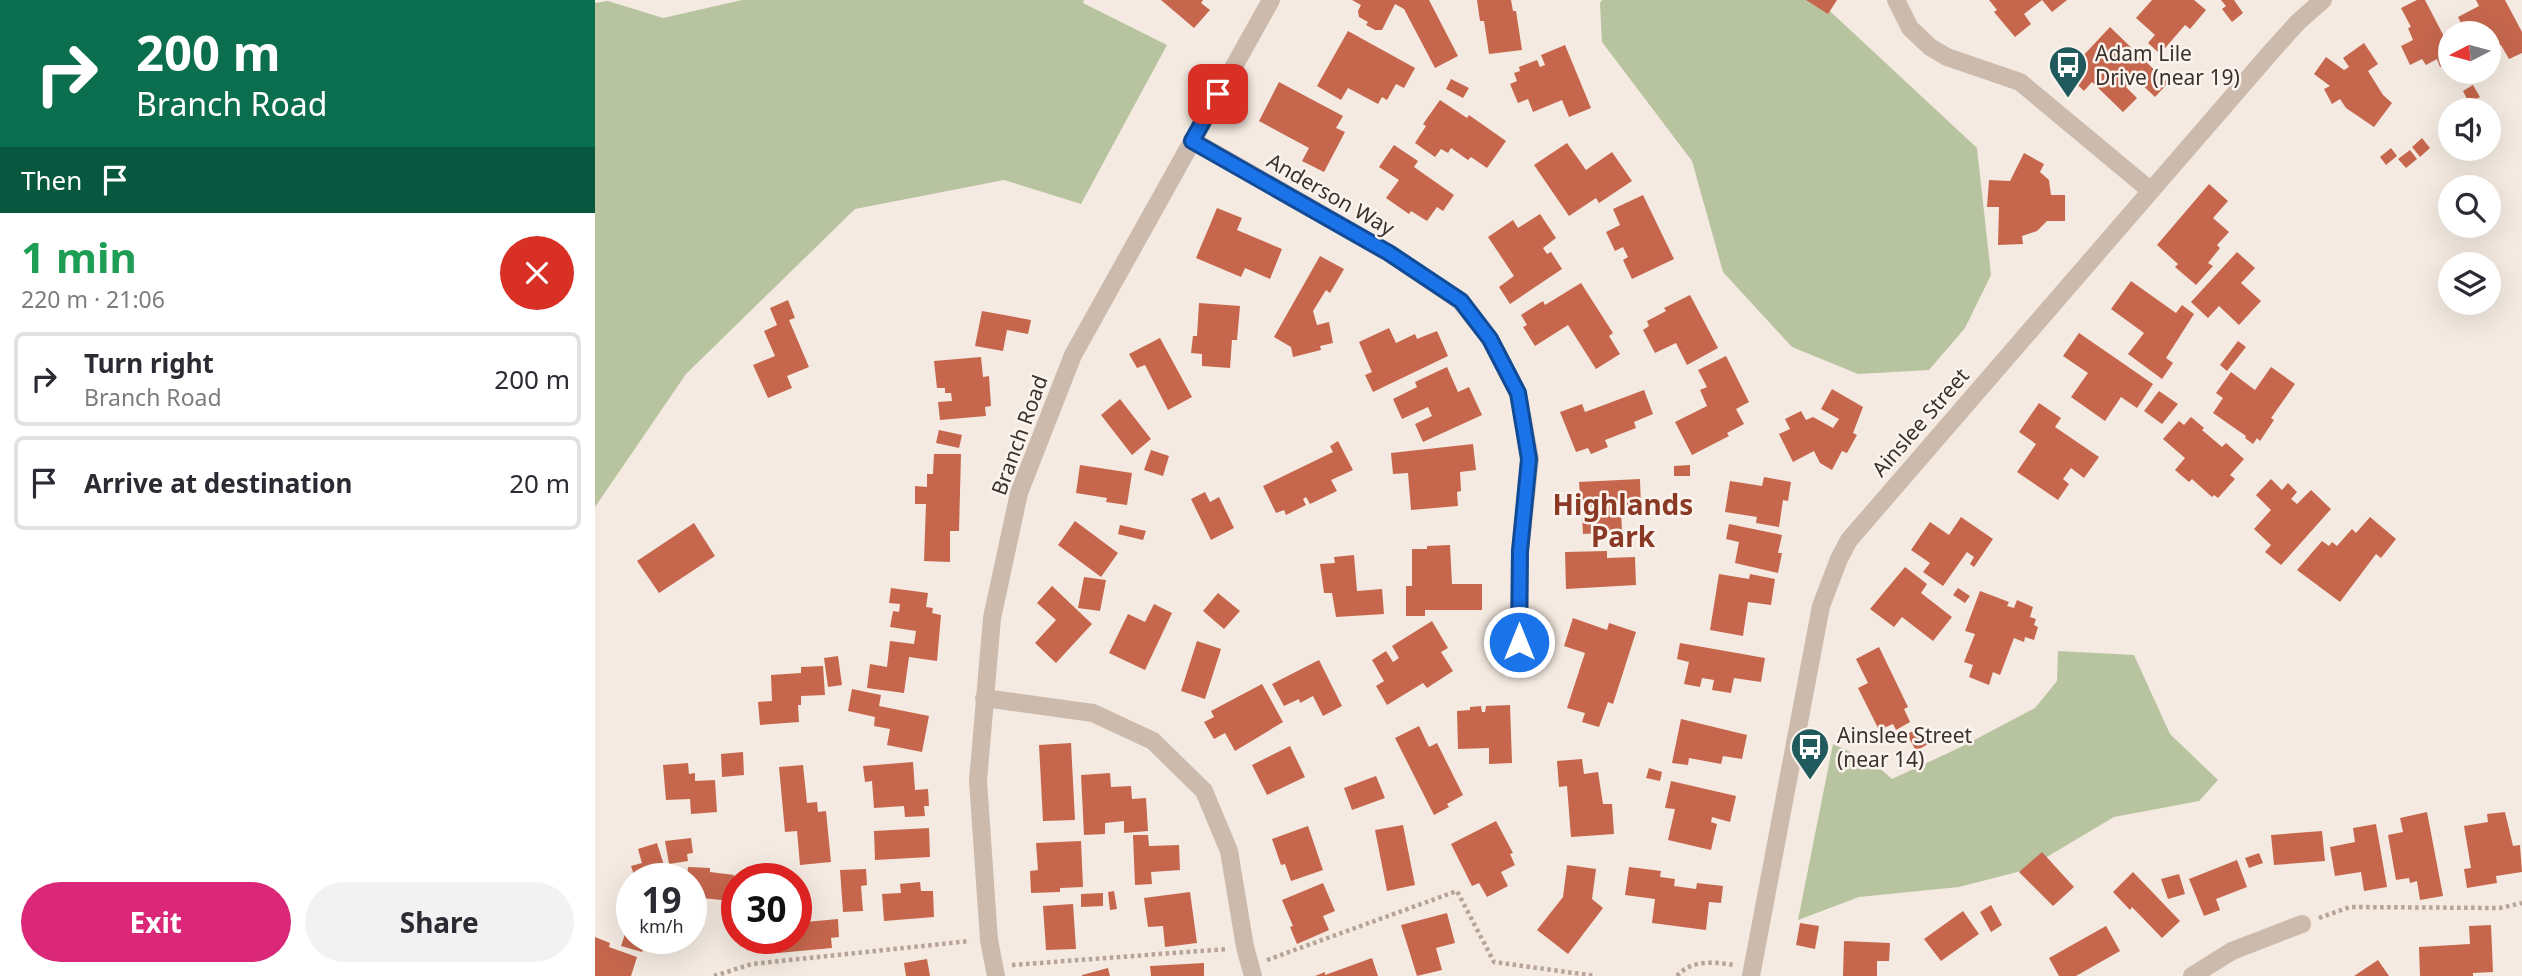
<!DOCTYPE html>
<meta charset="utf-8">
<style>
:root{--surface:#fff;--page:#f2f2f3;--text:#2b2b33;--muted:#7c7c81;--line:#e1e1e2;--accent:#db2777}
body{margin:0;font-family:"Noto Sans",sans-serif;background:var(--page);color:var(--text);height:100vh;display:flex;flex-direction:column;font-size:26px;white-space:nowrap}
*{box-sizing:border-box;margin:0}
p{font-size:23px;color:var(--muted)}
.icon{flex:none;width:38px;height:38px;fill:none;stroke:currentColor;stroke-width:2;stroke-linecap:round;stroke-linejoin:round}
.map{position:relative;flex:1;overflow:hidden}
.side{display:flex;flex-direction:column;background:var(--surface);width:595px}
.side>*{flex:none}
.guide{background:#0b6e4f;color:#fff;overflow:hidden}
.needle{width:46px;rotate:264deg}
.controls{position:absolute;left:1843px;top:21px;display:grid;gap:14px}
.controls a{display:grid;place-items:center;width:63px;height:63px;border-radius:50%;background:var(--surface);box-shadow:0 7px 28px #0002;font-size:35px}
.speed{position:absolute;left:21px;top:863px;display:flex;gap:14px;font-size:35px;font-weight:700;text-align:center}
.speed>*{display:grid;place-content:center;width:91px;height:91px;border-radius:50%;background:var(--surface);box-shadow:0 7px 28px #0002;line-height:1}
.speed small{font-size:18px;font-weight:400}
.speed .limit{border:10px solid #d22;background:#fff;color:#111}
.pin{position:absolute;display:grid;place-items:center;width:60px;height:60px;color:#fff;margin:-30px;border-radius:14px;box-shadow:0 4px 10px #0006}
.me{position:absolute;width:77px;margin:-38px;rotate:0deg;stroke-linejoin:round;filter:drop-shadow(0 0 5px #0008)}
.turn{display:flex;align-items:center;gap:24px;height:147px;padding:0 21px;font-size:32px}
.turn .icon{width:91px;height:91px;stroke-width:2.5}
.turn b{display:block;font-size:49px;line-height:60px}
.then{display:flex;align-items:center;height:66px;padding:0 21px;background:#0003;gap:14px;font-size:26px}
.round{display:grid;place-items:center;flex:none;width:74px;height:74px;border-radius:37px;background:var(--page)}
.head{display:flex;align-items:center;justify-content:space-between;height:119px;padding:0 21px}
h1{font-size:42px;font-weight:700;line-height:52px;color:#1e9e55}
.button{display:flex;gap:14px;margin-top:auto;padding:14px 21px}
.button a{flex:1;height:80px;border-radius:42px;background:var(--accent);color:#fff;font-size:28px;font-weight:700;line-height:80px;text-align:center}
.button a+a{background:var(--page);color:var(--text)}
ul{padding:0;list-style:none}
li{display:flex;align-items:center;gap:21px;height:94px;margin:0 14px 10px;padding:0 7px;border:4px solid var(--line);border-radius:10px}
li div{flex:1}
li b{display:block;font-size:26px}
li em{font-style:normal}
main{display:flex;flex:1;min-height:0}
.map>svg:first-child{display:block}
.green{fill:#b8c3a0}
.building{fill:#c6674d}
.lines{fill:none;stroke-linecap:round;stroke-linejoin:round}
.path{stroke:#b8a496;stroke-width:4.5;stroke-dasharray:3.5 3.5;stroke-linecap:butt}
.minor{stroke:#ccbaac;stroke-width:18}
.route-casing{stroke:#114b97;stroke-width:18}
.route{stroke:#1a73e8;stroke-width:12}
.labels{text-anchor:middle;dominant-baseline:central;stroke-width:5;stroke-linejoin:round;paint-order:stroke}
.poi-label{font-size:21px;fill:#3b302b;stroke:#fbf4ee;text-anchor:start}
.street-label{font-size:21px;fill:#3b302b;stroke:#fbf4ee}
.district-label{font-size:28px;font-weight:bold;fill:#8a3924;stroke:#fbf4ee}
</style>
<main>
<section class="side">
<div class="guide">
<div class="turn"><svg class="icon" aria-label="right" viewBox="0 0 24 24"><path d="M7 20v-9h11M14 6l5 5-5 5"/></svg><div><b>200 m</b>Branch Road</div></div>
<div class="then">Then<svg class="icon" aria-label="arrive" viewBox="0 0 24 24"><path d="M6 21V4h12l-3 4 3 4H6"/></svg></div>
</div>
<div class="head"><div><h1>1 min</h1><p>220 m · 21:06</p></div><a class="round" style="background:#d93025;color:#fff"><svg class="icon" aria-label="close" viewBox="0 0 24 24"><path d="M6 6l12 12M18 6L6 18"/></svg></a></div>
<ul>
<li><svg class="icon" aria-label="right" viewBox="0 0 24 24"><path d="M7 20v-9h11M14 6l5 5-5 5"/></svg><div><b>Turn right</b><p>Branch Road</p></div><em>200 m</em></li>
<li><svg class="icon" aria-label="arrive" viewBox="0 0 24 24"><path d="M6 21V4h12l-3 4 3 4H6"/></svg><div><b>Arrive at destination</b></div><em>20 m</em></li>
</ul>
<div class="button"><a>Exit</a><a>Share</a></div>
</section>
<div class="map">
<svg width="1927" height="976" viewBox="0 0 1927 976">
<rect width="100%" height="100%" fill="#f4eae1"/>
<path class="green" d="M147,0H489L488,3L572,45L486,204L409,180L260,209L91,374L0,507V3L13,1L68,18Z
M1007,0H1223L1382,148L1396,275L1370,328L1334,370L1263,374L1197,347L1128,272L1097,161L1007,42L1005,3Z
M1463,651L1539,655L1575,734L1623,780L1604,801L1519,817L1430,870L1364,887L1264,897L1203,920L1238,744L1279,763L1297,779L1366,747L1440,708L1462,681Z"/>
<path class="building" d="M566,0H608L606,3L615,10L599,28Z
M757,0H834L863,56L840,68L809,9L800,4L787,30H780L771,25L773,22L764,17L763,11L766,5Z
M882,0H916L918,11H921L927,50L894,54L889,21H885Z
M1211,0H1242L1233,14Z
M1394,0H1447L1429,14L1436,24L1420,37L1399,12L1402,10Z
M1447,0H1472L1457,12Z
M1557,0H1599L1611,10L1595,29L1590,25L1565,54L1553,43L1560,35L1541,18Z
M1626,0H1639L1648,13L1637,22L1627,9L1631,6Z
M1822,0H1830L1855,48V62L1845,67L1842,59L1831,65L1827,59L1815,65L1806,46L1818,40L1813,28L1816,27L1806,8Z
M1881,0H1910L1927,32V53L1914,59L1906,45L1900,48L1895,39L1894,40V33H1871L1863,17L1884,6Z
M1515,27L1573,83L1560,97L1539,77L1531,87L1542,98L1528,112L1497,82L1489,91L1471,74Z
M753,31L820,68L809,88L801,84L792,100L787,97L783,104L753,88L746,100L722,86Z
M1769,43L1783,64L1773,71L1788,95L1797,103L1779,127L1751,108L1745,99L1737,104L1729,89L1735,86L1719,74L1731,57L1749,70L1754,67L1748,58Z
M970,45L996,108L974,117L967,100L938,112L933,99L923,103L915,84L922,81L919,73L925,71L924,67L942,60L945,67L950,65L946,55Z
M856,79L874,88L868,98L851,89Z
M684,82L748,116L741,128L750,132L729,172L707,161L714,148L664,121Z
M1878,85L1885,97L1874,103L1868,91Z
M845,100L872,118L874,115L911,141L892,168L876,157L873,160L856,148L853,153L846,149L840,157L820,143L831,126L828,124Z
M1827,138L1835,148L1825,157L1817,147Z
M972,143L991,170L1017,152L1037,181L1004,203L1001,198L974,216L939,165Z
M799,145L823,161L819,167L859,195L848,211L842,207L832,221L816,211L814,214L791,198L804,180L784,167Z
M1796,148L1802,156L1791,165L1785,157Z
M1815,150L1822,159L1811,168L1803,159Z
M1429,153L1449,164L1445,172L1454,180L1456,195H1470V221H1452L1442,231L1427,236L1428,244L1403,245L1404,207H1392L1394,180L1415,181Z
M1614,184L1633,201L1618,218L1634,232L1622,245L1625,248L1613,263L1618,266L1601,285L1580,267L1583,264L1562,245Z
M1048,195L1079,259L1037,279L1028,260L1033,257L1028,247L1020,251L1011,232L1025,225L1018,209Z
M622,208L647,218L642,230L687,249L675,279L650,268L646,277L601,258Z
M945,214L961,238L948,248L952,254L956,252L967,269L915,304L904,287L919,276L893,237L918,220L923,228Z
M1642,252L1660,268L1646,283L1666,301L1644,325L1624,306L1613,318L1596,302Z
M725,256L749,269L735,293L731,290L718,311L722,325L734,322L738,343L725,346L726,350L698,357L696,347L679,337Z
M1536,281L1581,313L1587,305L1599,314L1571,358L1578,363L1567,379L1533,354L1549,333L1516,309Z
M986,283L1018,333L1014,336L1025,354L1001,369L973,325L940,346L928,327L932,325L926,315L948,301L950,305Z
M1095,295L1123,348L1092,365L1081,343L1060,353L1048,330L1054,326L1052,321L1071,311L1069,308Z
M193,300L200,318L194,320L214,367L192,376L197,388L173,398L158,365L180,356L169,331L182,325L175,308Z
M604,303L645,306L642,340H637L635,368L607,366V354L596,353L598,336H602Z
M387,311L436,320L433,334L412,330L408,351L380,346Z
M794,328L801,343L820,334L822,339L842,331L853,356L778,392L770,375L777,372L764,342Z
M1484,333L1558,384L1542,408L1526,397L1510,421L1476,397L1493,373L1468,356Z
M565,338L597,397L573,410L550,365L542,368L534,354Z
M1643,341L1651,347L1632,371L1625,365Z
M1131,356L1154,402L1141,409L1149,424L1132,433L1134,436L1097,455L1080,422L1112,406L1105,390L1112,387L1103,370Z
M386,357L388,377L394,376L396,406L390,407L391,416L345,420L343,402L357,401L356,393H350V388H342L339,361Z
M852,367L863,392L874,387L887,415L828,442L820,424L837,416L833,407L807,419L798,399L822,387L820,382Z
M1676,367L1700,384L1676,418L1679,420L1665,441L1662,438L1658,444L1650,438L1651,436L1618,413L1628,398L1621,393L1636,372L1660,390Z
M1237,389L1268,407L1258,433L1262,435L1252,453L1247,451L1237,470L1225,463L1219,451L1198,462L1184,434L1195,429L1190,419L1206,411L1211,420L1218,417L1238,428L1244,419L1226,409Z
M1049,390L1058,414L1039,422L1041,428L1010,440L1013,447L996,454L993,448L981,452L965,412L987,404L990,412Z
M1564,391L1583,404L1567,424L1549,411Z
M525,399L556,439L537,455L506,415Z
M1444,403L1466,418L1460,427L1504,457L1489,478L1476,468L1468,479L1474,484L1463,500L1422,472L1441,444L1424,432Z
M1596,417L1609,428L1607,430L1627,447L1631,443L1649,459L1635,475L1640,479L1623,498L1619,495L1617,497L1597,479L1594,482L1580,470L1590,458L1568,439L1584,421L1589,425Z
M344,430L367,435L364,448L341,443Z
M743,441L758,470L736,480L742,491L715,504L711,497L708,499L711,505L691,515L689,510L681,513L668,486L738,452L735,446Z
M878,444L881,470L865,472L866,491L862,492L863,506L816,510L813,473L798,474L796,453Z
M556,450L574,456L568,476L549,470Z
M339,454H366L364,531H355V562L329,561L331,504H320V486L332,487V474H338Z
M485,465L537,473L532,505L511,502L512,498L481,493Z
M1095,465V476H1079V466Z
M1169,477L1196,482L1193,501L1188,500L1184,527L1161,523L1162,517L1130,512L1135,481L1167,486Z
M1045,479L1046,510L1026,511L1027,532L988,534L987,515H998L997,507L986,508L984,482Z
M1676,479L1687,490L1693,483L1702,492L1696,499L1702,504L1716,490L1736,509L1686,565L1670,552L1676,545L1659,529L1676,510L1661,495Z
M610,492L615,502L624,497L639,528L616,540L596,499Z
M1366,517L1398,539L1379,567L1375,564L1379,557L1372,552L1348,586L1328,572L1335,563L1316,550L1335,522L1354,535Z
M1775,517L1801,539L1786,558L1781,554L1745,602L1702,570L1727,541L1734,546L1737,542L1742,546L1757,529L1761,533Z
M480,521L523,553L506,577L463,545Z
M99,523L120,556L64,593L42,561Z
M1134,524L1187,535L1183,553H1187L1183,573L1140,563L1144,542L1131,539Z
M525,525L551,531L548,540L523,534Z
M855,545L857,584H887V610H830V616H811V586H817V549H832V546Z
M1012,551V558L1040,557L1041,585L971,589L970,552Z
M759,555L762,591L787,589L789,614L741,617L737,593H729L725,564L740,563L739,557Z
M1310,567L1332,584L1326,593L1357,617L1338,641L1307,617L1299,627L1275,609Z
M1124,574L1154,579L1155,574L1180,579L1176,605L1153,602L1148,636L1115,630Z
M489,577L511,580L505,611L483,608Z
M457,586L497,624L461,663L440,643L461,620L442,603Z
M296,588L333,593L331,607L338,608L337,613L346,615L342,661L314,657L309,693L272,688L275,664L292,667L295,641L319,644L321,631L295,627L298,611L304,612L305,604L294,603Z
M1363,588L1375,596L1370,603L1358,595Z
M1385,591L1414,602L1412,606L1419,608L1422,600L1438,607L1435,617L1441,619L1439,625L1443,627L1439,640L1430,637L1429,642L1419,638L1405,675L1398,672L1394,685L1374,677L1378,665L1369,662L1380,634L1370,631Z
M623,593L645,611L629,629L608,611Z
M559,604L577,613L550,670L514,653L533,614L550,622Z
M978,618L1012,630L1014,623L1041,632L1018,704L1013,702L1004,727L987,722L990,713L972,708L990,653L969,646Z
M837,621L853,648L846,652L858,671L832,688L828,683L792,705L781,686L789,681L777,660L791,651L798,662L804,658L797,646Z
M602,641L626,649L610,699L586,691Z
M1085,643L1170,658L1166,682L1139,678L1136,693L1117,690L1119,680L1107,678L1105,687L1089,684L1094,662L1082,659Z
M1284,647L1313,707L1309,709L1315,722L1301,730L1298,724L1284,730L1263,688L1273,683L1261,659Z
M243,656L247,685L233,687L229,658Z
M724,660L747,706L728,716L718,696L705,703L704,699L689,706L677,684Z
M228,666L230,695L206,696V705H203L204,722L165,725L163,702L177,701L176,675L206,673V667Z
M667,684L688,722L640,751L630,733L619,739L609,722L619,717L616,711Z
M257,689L286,695L284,706L334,716L327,752L292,745L295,729L279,726L280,717L253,711Z
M915,705L917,763L894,764V748L863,749L862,711L875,710V707L886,706L887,712H890L891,706Z
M1086,719L1152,735L1147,759L1128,756L1126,764L1094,758L1093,765L1077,763Z
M824,726L834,747L842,743L868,795L852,804L854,807L839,815L800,738Z
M1324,728L1333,744L1321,751L1312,734Z
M476,743L480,820L448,821L444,745Z
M695,746L710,777L672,795L657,765Z
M148,752L149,775L127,777L126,754Z
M987,759L989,774L1003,772L1008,804H1017L1019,834L976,837L972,786L964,787L962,761Z
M318,762L320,790L333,789L334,806H329L330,816L310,817L309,806L279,808L277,781L270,782L268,766Z
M93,763L94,774L100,773V781L120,780L122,812L96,814L95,799L71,800L68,765Z
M208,765L212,803L222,802L223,812L231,811L236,862L205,865L202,831L190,832L184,767Z
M1054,768L1067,772L1065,781L1051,778Z
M515,773L516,787L536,786L537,799L551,798L553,831L529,833V821L510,823V834L489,835L486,775Z
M781,776L790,798L757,810L749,788Z
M1076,781L1141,796L1135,822L1117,817L1116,822L1122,824L1116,850L1073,840L1080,809L1070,808Z
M1832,812L1848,896L1825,900L1822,881L1815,883L1814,878L1801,880L1793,835L1808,832L1805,818Z
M1910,812L1918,846L1925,845L1927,872L1901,876L1902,883L1872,888L1869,869L1876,868L1869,826L1893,822L1892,814Z
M901,821L918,853L915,854L920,865L906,872L913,886L892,897L884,883L877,886L856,844Z
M1781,824L1792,887L1769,891L1766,872L1740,876L1735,847L1760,842L1758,828Z
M808,825L820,885L792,891L780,830Z
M713,826L728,870L696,881L690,864L686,865L677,839Z
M334,828L335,857L280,860L279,831Z
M1727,831L1730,861L1679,865L1676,835Z
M538,835H553L554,846L584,845L585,870L556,872L557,884L540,885Z
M96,838L98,853L92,854L93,861L74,864L70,841Z
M486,841L488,887L465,888V892L436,893L435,871L443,870L441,843Z
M62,843L73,878H40L36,866L47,863L43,849Z
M1447,852L1479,887L1458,906L1424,872Z
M1664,853L1668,863L1654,868L1650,858Z
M1642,860L1652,887L1621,899L1625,910L1609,916L1594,879Z
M972,865L1001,869L997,899L1008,908L973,954L942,930L968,897Z
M93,867L115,868V872L139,875L137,901L96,897V878H92Z
M1034,867L1066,871L1065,877L1080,879L1079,886L1101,889L1102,883L1128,886L1126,903L1114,902L1111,930L1057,923L1060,899L1030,895Z
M271,869L272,885L266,886L268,911L248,912L245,870Z
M1538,872L1585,921L1567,938L1537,907L1535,910L1518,892Z
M1584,874L1590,894L1573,899L1566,879Z
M325,882L326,891H338L339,917L289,921L287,894L306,893L305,884Z
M728,883L740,911L728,916L734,930L702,944L695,927L698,926L687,900Z
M519,891L522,909L515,910L513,892Z
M595,892L602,943L570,947L568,926L553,927L549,898Z
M508,893V906L486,907V894Z
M201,901H208L211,922L243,919L244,937L236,938L237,948L183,953L181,938H201Z
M478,904L481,949L451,950L448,906Z
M1396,905L1407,925L1396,932L1385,912Z
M1368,911L1384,934L1346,961L1329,939Z
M852,913L860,943L841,948L847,970L822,976L806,925Z
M1205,923L1224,926L1220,949L1201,945Z
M1896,925L1898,972L1878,973V976H1825L1824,947L1875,944L1874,926Z
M1511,926L1525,951L1481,976H1464L1454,958Z
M31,931L37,933V938H52L47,952L26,946Z
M0,937L15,943L14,947L42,957L36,976H0Z
M1249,941L1295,943L1294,961H1282V976H1248Z
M777,958L783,976H720L730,972V975Z
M332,959L335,976H311L309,963Z
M1783,960L1794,976H1759Z
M609,963V976H556L555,966Z
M513,968L515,976H487V975Z"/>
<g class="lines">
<path class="path" d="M1724,918L1755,907L1905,908L1927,903
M672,960L862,891L899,962L1001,976
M417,965L632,949
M119,976L157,964L375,941
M1082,976C1097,959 1119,962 1139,965"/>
<path class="minor" d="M1301,0L1315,28L1335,47L1352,57L1425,82L1556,191
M597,140L794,253L865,301L895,339L923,393L935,459L925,551L924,642
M389,698L498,713L558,741L609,791L634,851L650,947L658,976
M401,976L394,940L383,781L397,618L424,493L478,355L676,0
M1156,976L1226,606L1244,559L1254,540L1676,52L1703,22L1728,0
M1597,976L1637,951L1707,924"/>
</g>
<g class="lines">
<g class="route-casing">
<path id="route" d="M623,94L597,141L794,253L866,301L895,339L923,393L934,459L925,551L924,642"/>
</g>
<use href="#route" class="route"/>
</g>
<defs>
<g id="bus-pin" transform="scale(2.0125)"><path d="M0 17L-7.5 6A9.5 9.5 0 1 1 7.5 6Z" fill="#205a5d" stroke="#fbf4ee"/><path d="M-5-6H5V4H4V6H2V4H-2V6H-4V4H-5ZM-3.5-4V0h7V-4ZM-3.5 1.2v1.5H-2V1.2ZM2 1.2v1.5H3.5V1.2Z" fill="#fff"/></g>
</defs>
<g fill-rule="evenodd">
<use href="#bus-pin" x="1473" y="65"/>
<use href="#bus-pin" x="1215" y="747"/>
</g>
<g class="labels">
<g class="poi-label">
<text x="1500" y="53">Adam Lile<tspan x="1500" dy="24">Drive (near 19)</tspan></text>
<text x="1242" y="735">Ainslee Street<tspan x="1242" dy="24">(near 14)</tspan></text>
</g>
<g class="street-label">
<text transform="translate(736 194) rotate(30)">Anderson Way</text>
<text transform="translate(1325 422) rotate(-49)">Ainslee Street</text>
<text transform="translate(424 435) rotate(-70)">Branch Road</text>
</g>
<g class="district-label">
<text x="1028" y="504">Highlands<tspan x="1028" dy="32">Park</tspan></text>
</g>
</g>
</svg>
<div class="controls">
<a><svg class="needle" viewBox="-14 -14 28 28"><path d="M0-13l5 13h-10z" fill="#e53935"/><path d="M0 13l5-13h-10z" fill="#7c7c81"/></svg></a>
<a><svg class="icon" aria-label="sound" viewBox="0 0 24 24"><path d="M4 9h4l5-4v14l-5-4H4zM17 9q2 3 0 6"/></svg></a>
<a><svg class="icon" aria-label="search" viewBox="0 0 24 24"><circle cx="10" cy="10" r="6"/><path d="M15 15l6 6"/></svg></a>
<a><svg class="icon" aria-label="layers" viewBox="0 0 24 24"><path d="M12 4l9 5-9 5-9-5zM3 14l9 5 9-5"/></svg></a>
</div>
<div class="speed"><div>19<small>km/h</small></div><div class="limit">30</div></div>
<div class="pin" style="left:623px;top:94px;background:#d93025"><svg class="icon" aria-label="arrive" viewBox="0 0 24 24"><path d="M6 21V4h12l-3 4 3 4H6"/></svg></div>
<svg class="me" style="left:924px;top:642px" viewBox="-20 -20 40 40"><circle r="17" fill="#1a73e8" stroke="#fff" stroke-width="3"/><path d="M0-11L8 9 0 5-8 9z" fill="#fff"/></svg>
</div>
</main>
